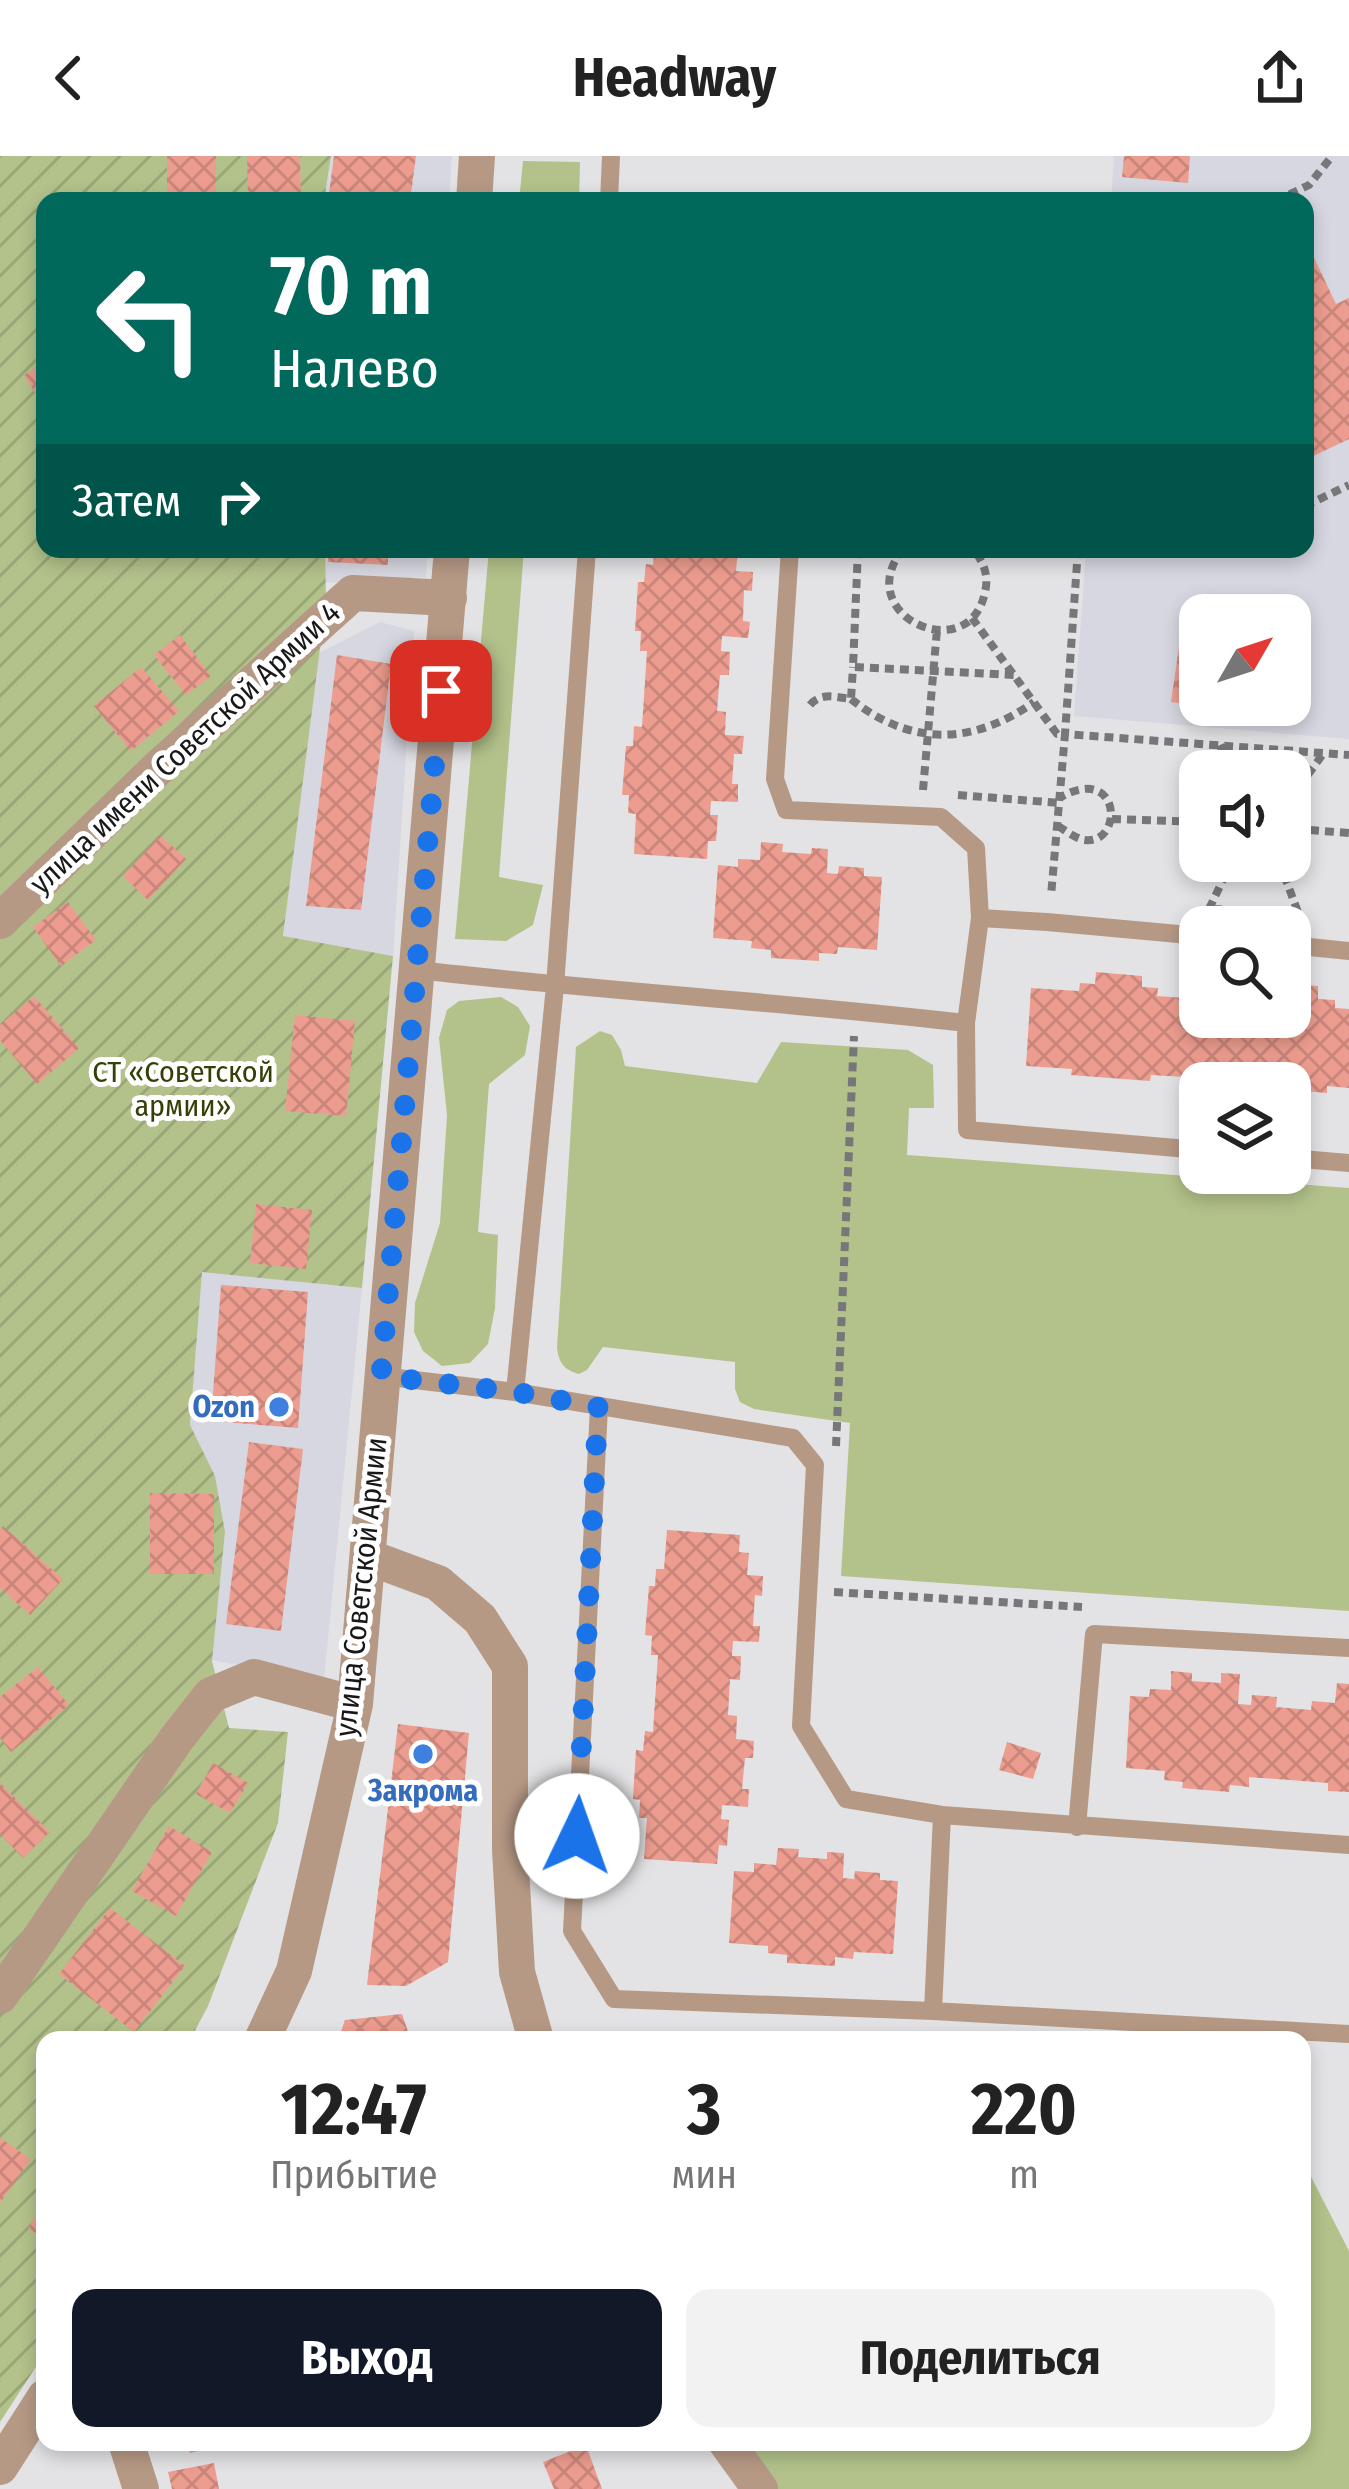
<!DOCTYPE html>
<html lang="ru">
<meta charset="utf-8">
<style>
:root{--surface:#fff;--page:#f2f2f2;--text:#222;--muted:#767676;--accent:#111827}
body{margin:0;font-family:"Fira Sans Condensed",sans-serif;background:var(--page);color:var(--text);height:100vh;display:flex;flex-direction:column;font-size:45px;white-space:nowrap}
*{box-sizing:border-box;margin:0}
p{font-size:39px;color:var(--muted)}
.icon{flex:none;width:66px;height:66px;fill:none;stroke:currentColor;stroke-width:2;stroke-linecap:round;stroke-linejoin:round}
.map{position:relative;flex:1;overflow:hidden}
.details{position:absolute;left:36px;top:1875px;width:1275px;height:420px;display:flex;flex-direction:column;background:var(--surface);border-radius:24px;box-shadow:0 6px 18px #0003}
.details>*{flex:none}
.guide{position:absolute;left:36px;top:36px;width:1278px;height:366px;border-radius:24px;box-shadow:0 6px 18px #0003;background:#00695c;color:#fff;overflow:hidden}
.needle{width:78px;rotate:51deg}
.fabs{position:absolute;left:1179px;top:438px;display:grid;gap:24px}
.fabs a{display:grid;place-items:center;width:132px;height:132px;border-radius:24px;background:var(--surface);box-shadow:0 6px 18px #0003;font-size:60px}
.pin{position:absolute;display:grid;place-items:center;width:102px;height:102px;color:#fff;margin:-51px;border-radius:24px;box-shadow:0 6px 18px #0006}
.me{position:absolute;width:132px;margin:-66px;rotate:3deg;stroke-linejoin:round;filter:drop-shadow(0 0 9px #0008)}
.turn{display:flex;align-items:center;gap:42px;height:252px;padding:0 36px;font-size:54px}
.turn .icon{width:156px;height:156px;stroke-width:2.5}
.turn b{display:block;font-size:84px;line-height:102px}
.then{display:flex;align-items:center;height:114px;padding:0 36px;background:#0003;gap:24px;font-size:45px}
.eta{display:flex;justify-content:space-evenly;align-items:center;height:204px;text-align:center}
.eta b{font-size:72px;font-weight:700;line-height:84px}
.action{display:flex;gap:24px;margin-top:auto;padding:24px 36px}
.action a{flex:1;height:138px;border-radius:24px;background:var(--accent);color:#fff;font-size:48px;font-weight:700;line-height:138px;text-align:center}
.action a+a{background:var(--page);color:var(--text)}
header{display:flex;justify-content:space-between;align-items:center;height:156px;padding:0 36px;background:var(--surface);font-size:54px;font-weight:700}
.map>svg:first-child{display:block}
.built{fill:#d6d7e0;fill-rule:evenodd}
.grass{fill:#b3c28b}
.garden{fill:url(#garden-furrows)}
.building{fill:url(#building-cross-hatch)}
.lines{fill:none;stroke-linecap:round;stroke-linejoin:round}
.path{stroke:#777779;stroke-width:8;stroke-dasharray:9 6;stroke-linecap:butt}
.lane{stroke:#b69985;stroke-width:18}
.street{stroke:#b69985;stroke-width:36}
.route{stroke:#1a73e8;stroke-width:21;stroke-dasharray:0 37.8}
.shop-dot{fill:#3f7fe0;stroke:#fff;stroke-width:4.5}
.labels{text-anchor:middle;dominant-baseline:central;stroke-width:10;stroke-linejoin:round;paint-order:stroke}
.street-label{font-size:30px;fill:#181819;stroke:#fff}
.park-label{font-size:30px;fill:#354007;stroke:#fff}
.shop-label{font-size:30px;font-weight:bold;fill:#366cbe;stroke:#fff;text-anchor:end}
</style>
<header><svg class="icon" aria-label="back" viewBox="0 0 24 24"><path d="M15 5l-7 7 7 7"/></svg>Headway<svg class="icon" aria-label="share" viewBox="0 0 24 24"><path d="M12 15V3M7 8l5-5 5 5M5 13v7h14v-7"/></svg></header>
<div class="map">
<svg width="1349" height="2333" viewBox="0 0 1349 2333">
<defs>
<pattern id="garden-furrows" width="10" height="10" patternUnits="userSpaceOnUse" patternTransform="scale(3)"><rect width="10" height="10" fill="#b3c28b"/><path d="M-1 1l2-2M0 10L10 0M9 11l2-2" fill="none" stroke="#99a677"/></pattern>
<pattern id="building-cross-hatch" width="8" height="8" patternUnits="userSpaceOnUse" patternTransform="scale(3)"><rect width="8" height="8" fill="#ed9d8f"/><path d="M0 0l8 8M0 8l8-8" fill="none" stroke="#ca867b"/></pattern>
</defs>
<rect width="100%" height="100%" fill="#e3e3e5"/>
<path class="built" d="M331,0H452L449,45H324Z
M1114,0H1349V583L1074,560L1086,393H1305V45H1111ZM1200,459H1290V549H1200Z
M325,393H428L426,421L325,427Z
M380,466L414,475L393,800L283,781L319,497Z
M202,1115L362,1132L324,1524L211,1504L225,1376L190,1269Z"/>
<path class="grass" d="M523,5L580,6L579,45H519Z
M489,393H524L499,721L543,729L533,769L506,785L455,783Z
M501,841L518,851L530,870L525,899L489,928L478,1076L498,1079L495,1152L488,1188L470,1207L442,1210L423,1195L414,1176L415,1147L440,1067L447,959L439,882L447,854L459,845Z
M600,875L612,879L621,894L625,910L757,927L781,886L908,894L933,909L934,952H909L907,999L1349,1032V1455L841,1420L850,1267L754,1253L740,1246L735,1233V1206L603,1191L587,1214L579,1218C564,1214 559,1207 557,1192L576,891Z
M1302,2003L1349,2095V2333H777L747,2286H1302Z"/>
<path class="garden" d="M0,0H331L324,45H45V393H325L326,446L283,780L393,800L362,1132L202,1116L190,1269L215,1320L225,1376L212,1505L229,1572L288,1576L278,1667L208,1850L190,1884H45V2197L0,2266Z"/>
<path class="building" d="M167,0H216V45H167Z
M247,0H300L301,45H248Z
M334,0H416L410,45H328Z
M1124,0H1190L1188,27L1122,21Z
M1305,83L1336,148L1349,142V283L1305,304Z
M45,206V253L24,219Z
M328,393H388V409L328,406Z
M654,393H738L736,415L753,416L752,435L744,434L743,465L750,466L748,482L722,480L721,495L730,496L729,519H720L717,555L726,556L725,579L744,580L742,598H734L732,628H738V646L711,645L710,659H718L716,685H708L707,703L634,698L636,658L628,657L629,639H622L626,590H633L634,570L642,571L647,495H640L641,475H635L638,426H644L646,408L653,409Z
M180,479L211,520L186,539L154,499Z
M1180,484L1200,487V550L1171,546Z
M337,499L391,508L361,754L306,750Z
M141,511L179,555L131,595L94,550Z
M160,679L186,703L148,744L123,720Z
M761,686L783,688L782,696L811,698L812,692L828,693L827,717L838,718L839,710L864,712V720L882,721L877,794L838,791L837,798L819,797V805L771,802V794L751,792L752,785L713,782L718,709L738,711V703L760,704Z
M68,746L96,784L61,810L33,771Z
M1096,816L1142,820V831L1158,832L1157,840L1200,843V861H1290V828L1318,830V843L1335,844V852L1349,853V932L1327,930V937L1290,934V927H1249V925L1151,919L1150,925L1071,919L1072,913L1026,910L1031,832L1079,835L1080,827L1095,828Z
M34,840L79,892L37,928L0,884V869Z
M295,859L355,865L346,960L285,955Z
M256,1048L312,1054L306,1113L250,1107Z
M221,1129L308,1136L298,1272L211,1265Z
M249,1286L303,1293L281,1475L226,1468Z
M150,1337L214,1338V1418H150Z
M3,1370L63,1423L30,1459L0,1432V1374Z
M667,1374L740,1379L739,1396L749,1397L747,1419L763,1420L762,1440L755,1439L753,1470H760L759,1486L733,1485L732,1500H741L740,1524L730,1523L728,1559L737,1560L736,1583L754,1585L753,1602H745L742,1633H749L748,1651L722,1649L721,1663L729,1664L727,1690L719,1689L717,1708L644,1703L647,1662H639L640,1644L633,1643L636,1594L643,1595L645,1575L653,1576L658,1499H651L652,1480L645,1479L649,1430H655L656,1413H664Z
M38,1511L69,1549L11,1596L0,1582V1541Z
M1171,1515L1192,1517V1525L1221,1527V1517L1240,1518L1238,1548L1251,1549L1252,1539L1277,1541L1276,1551L1311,1554L1312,1545L1335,1547L1337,1527L1349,1528V1636L1328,1635V1627L1249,1621V1631L1230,1629L1229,1636L1182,1632L1183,1626L1164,1624L1165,1615L1126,1612L1130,1540L1149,1541L1150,1533L1171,1534Z
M398,1568L469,1577L448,1806L406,1830L367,1829Z
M1007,1586L1041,1597L1033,1623L999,1614Z
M213,1607L248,1627L230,1657L196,1638Z
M0,1627L50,1676L23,1702L0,1678Z
M169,1670L212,1696L176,1760L132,1735Z
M778,1692L799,1693L798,1701L827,1703V1696L844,1697L843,1722L854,1723L855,1715L880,1717V1724L898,1725L893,1798L854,1796L853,1803L835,1801V1810L787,1807V1799L768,1797V1790L729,1787L734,1715L754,1716V1707L776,1709Z
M110,1752L185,1810L134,1876L59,1818Z
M402,1858L411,1884H338L345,1864Z
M0,1982L31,2003L0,2047Z
M45,2047V2083L28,2072Z
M187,2286H226V2288L190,2297Z
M586,2289L602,2333H554L543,2306Z
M214,2307L219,2333H172L168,2316Z"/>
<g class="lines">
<path class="path" d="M1276,45L1309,29L1332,0
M1305,350L1349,329
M858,393L853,511L1014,519
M903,393C849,460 970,513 985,436C989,420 984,406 973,393
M1078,393L1065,578L1349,599
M972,462L1057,578H1065L1051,740
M851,543C910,590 972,590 1034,546
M810,549C821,536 836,541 851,543L853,511
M1220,589L1232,615
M923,634L937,474
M958,639L1060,647
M1290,643L1323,598
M1290,648C1297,663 1297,675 1290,690
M1112,663L1200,666
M1058,670C1066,675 1075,682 1084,684C1124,690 1122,607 1061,641
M1295,673L1349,677
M1240,705C1252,710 1261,710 1273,705
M1279,705L1299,759
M1209,753L1232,705
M1213,753L1288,758
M836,1290L854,880
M834,1436L1082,1451"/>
<path class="lane" d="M609,45L611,0
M790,393L775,623L786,654L941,661L976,692L980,762L966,867
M980,762L1047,766L1200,780
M1290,789L1349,795
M418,814C600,835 784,846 966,867L967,974L1200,994
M1290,1002L1349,1007
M381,1220L515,1236L793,1282L815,1309L801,1570L846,1643L942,1659L1349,1689
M515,1236L555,830L587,393
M599,1251L572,1775L614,1843L933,1855L1349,1878
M1077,1671L1094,1478L1349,1492
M933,1855L942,1659"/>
<path class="street" d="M474,45L477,0
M0,765L156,614L353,437L449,442
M368,1401L438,1427L480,1463L510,1510V1694L517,1816L536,1884
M0,1840L177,1582L211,1539L254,1521L355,1548
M262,1884L294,1815L355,1548L452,393
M126,2286L141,2333
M726,2286L760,2333
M0,2311L45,2241"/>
</g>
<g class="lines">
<path class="route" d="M441,535L381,1220L515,1236L598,1251L577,1680"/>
</g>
<g class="shop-dot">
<circle cx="279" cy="1251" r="12"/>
<circle cx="423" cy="1598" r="12"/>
</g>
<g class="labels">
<g class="street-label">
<text transform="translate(185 592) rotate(-43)">улица имени Советской Армии 4</text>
<text transform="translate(361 1431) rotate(-84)">улица Советской Армии</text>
</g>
<g class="park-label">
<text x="183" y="916">СТ «Советской<tspan x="183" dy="34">армии»</tspan></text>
</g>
<g class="shop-label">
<text x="255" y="1251">Ozon</text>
<text x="423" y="1635" text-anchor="middle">Закрома</text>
</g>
</g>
</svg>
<div class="fabs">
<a><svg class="needle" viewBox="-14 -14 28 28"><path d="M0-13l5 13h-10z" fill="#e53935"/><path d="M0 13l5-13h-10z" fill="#767676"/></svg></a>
<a><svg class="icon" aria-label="sound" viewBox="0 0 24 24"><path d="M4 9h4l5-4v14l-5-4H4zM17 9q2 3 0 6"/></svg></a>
<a><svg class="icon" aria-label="search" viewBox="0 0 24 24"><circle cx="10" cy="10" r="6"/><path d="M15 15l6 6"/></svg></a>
<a><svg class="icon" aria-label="layers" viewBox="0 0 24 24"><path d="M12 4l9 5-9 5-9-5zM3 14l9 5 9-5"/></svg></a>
</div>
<div class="pin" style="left:441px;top:535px;background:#d93025"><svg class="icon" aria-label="arrive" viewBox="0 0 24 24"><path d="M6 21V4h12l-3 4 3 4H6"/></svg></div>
<svg class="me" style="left:577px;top:1680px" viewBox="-20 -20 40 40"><circle r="19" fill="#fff"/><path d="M0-13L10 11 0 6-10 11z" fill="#1a73e8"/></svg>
<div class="guide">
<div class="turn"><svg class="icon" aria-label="left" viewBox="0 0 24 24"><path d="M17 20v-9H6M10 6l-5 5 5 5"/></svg><div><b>70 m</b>Налево</div></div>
<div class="then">Затем<svg class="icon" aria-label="right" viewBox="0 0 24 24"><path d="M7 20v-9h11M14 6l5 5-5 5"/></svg></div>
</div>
<section class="details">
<div class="eta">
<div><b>12:47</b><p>Прибытие</p></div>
<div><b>3</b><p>мин</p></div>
<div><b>220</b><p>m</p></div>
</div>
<div class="action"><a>Выход</a><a>Поделиться</a></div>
</section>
</div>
